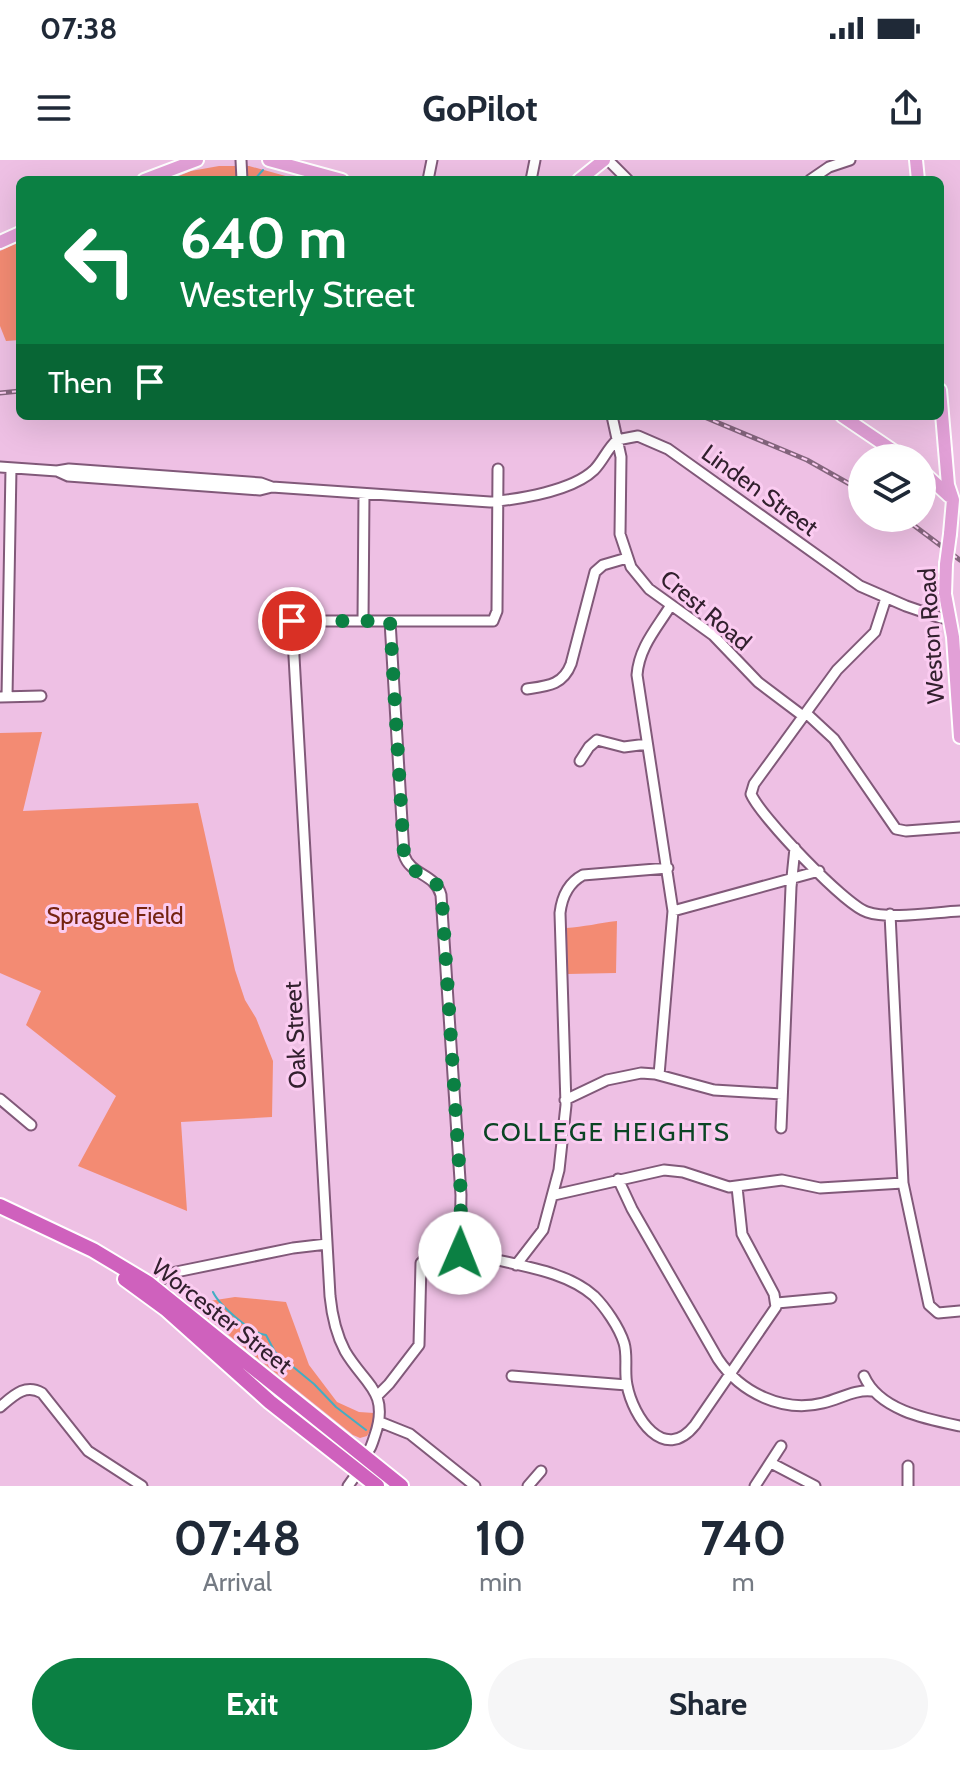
<!DOCTYPE html>
<style>
:root{--surface:#fff;--page:#f6f6f7;--text:#1f2937;--muted:#747a83;--accent:#0b8043}
body{margin:0;font-family:Cabin,sans-serif;background:var(--page);color:var(--text);height:100vh;display:flex;flex-direction:column;font-size:30px;white-space:nowrap}
*{box-sizing:border-box;margin:0}
p{font-size:26px;color:var(--muted)}
.icon{flex:none;width:44px;height:44px;fill:none;stroke:currentColor;stroke-width:2;stroke-linecap:round;stroke-linejoin:round}
.map{position:relative;height:1326px;overflow:hidden}
.details{display:flex;flex-direction:column;background:var(--surface);flex:1}
.details>*{flex:none}
.hud{position:absolute;left:16px;top:16px;width:928px;height:244px;border-radius:12px;box-shadow:0 8px 32px #0002;background:#0b8043;color:#fff;overflow:hidden}
.buttons{position:absolute;left:848px;top:284px;display:grid;gap:16px}
.buttons a{display:grid;place-items:center;width:88px;height:88px;border-radius:50%;background:var(--surface);box-shadow:0 8px 32px #0002;font-size:40px}
.pin{position:absolute;display:grid;place-items:center;width:68px;height:68px;color:#fff;margin:-34px;border:4px solid #fff;border-radius:50%;box-shadow:0 2px 8px #0007}
.me{position:absolute;width:88px;margin:-44px;rotate:1deg;stroke-linejoin:round;filter:drop-shadow(0 0 6px #0008)}
.turn{display:flex;align-items:center;gap:28px;height:168px;padding:0 32px;font-size:36px}
.turn .icon{width:104px;height:104px;stroke-width:2.5}
.turn b{display:block;font-size:56px;line-height:68px}
.then{display:flex;align-items:center;height:76px;padding:0 32px;background:#0003;gap:16px;font-size:30px}
.eta{display:flex;justify-content:space-evenly;align-items:center;height:136px;text-align:center}
.eta b{font-size:48px;font-weight:700;line-height:56px}
.button{display:flex;gap:16px;margin-top:auto;padding:16px 32px}
.button a{flex:1;height:92px;border-radius:48px;background:var(--accent);color:#fff;font-size:32px;font-weight:700;line-height:92px;text-align:center}
.button a+a{background:var(--page);color:var(--text)}
.status{display:flex;justify-content:space-between;align-items:center;height:56px;padding:0 40px;background:var(--surface);direction:ltr}
.status svg{height:22px;fill:currentColor}
header{display:flex;justify-content:space-between;align-items:center;height:104px;padding:0 32px;background:var(--surface);font-size:36px;font-weight:700}
.map>svg:first-child{display:block}
.green{fill:#f38b73}
.lines{fill:none;stroke-linecap:round;stroke-linejoin:round}
.stream{stroke:#43adc4;stroke-width:2}
.minor-casing{stroke:#815979;stroke-width:13}
.major-casing{stroke:#fff;stroke-width:16}
.highway-casing{stroke:#fff;stroke-width:18}
.minor{stroke:#fff;stroke-width:9}
.major{stroke:#e2a0d7;stroke-width:12}
.highway{stroke:#cf61bd;stroke-width:14}
.rail-casing{stroke:#84657d;stroke-width:5}
.rail{stroke:#fbccf1;stroke-width:2;stroke-dasharray:6;stroke-linecap:butt}
.major-bridge-casing{stroke:#fff;stroke-width:16;stroke-linecap:butt}
.major-bridge{stroke:#e2a0d7;stroke-width:12}
.route{stroke:#0b8043;stroke-width:14;stroke-dasharray:0 25.2}
.labels{text-anchor:middle;dominant-baseline:central;stroke-width:6;stroke-linejoin:round;paint-order:stroke}
.street-label{font-size:24px;fill:#32202e;stroke:#fbccf1}
.park-label{font-size:24px;fill:#752310;stroke:#fbccf1}
.neighbourhood-label{font-size:26px;letter-spacing:2px;fill:#0b4525;stroke:#fbccf1}
</style>
<div class="status"><b>07:38</b><svg viewBox="0 0 49 12"><path d="M0 12V9h3v3zM5 12V6h3v6zM10 12V3h3v9zM15 12V0h3v12zM26 1h20v11H26zM47 4h2v5h-2z"/></svg></div>
<header><svg class="icon" aria-label="menu" viewBox="0 0 24 24"><path d="M4 6h16M4 12h16M4 18h16"/></svg>GoPilot<svg class="icon" aria-label="share" viewBox="0 0 24 24"><path d="M12 15V3M7 8l5-5 5 5M5 13v7h14v-7"/></svg></header>
<div class="map">
<svg width="960" height="1326" viewBox="0 0 960 1326">
<rect width="100%" height="100%" fill="#eec0e4"/>
<path class="green" d="M219,6H249L300,20H169L191,11Z
M20,82V180L6,181L0,166V91Z
M42,572L23,651L198,643L235,810L245,840L256,858L273,901L272,957L181,962L187,1051L78,1006L116,936L26,865L41,831L0,813V573Z
M617,761L616,813L568,814L566,768C584,767 599,763 617,761Z
M235,1137L286,1142L309,1205L337,1242L359,1252L374,1253L373,1265L367,1276L360,1278L353,1275L190,1144Z"/>
<g class="lines">
<path class="stream" d="M254,20L263,10
M213,1132C219,1145 252,1174 266,1175L275,1192L314,1224L336,1247L366,1270"/>
<g class="minor-casing">
<path id="minor" d="M241,0L242,20
M608,0L628,20
M428,20L432,0
M531,20L535,0
M810,20L829,7L850,0
M612,256L621,297L620,374L631,407L649,429L713,475L758,522L803,556
M0,307L57,311L68,316L260,330L272,327
M57,311L69,309L261,323L272,327L490,342C519,339 572,331 594,310C603,301 607,289 617,280L638,276L668,289L860,426L906,446L941,458H949
M886,438L875,472L837,510L754,624L751,634C760,656 845,745 867,752C891,760 935,752 960,751
M363,461L364,334
M390,461L404,695C411,716 435,713 441,735L461,1035L460,1093
M527,529C548,526 563,525 571,504L595,412L603,405L627,398
M0,537L41,536
M7,537L11,308
M806,553L834,579L896,669L906,671L960,667
M580,601L589,587L597,580L624,587L647,584
M673,751L819,711
M890,754L903,1023L929,1145L938,1153L960,1151
M659,915L673,751L637,515C639,487 657,468 671,445
M0,939L31,965
M565,940L607,920L641,913L655,914L714,930L782,934
M781,968L791,727L795,688
M618,1019L632,1049L718,1199C741,1233 783,1253 823,1243C840,1239 855,1229 872,1231
M554,1035L664,1010L683,1012L729,1027L782,1020L820,1028L903,1023
M516,1105L543,1070L559,1010L566,945L560,753C562,736 568,723 583,715L668,708
M154,1127L165,1116L176,1112L293,1088L327,1084
M777,1143L831,1138
M512,1216L627,1225
M864,1216C879,1250 926,1259 960,1266
M377,1236L389,1224L419,1185L421,1103C436,1087 465,1093 485,1097C520,1106 566,1111 594,1136C605,1147 619,1167 624,1183C628,1196 624,1211 627,1225C633,1257 664,1304 695,1265L776,1147L774,1134L742,1074L737,1027
M0,1247C13,1236 25,1223 42,1233L88,1291L142,1326
M380,1262L410,1274L475,1326
M364,1297C371,1289 372,1284 375,1275C390,1231 364,1224 345,1191C336,1174 332,1156 330,1136L292,461H493L497,451L498,309
M771,1303L815,1326
M908,1306V1326
M348,1326L358,1312
M528,1326L541,1311
M755,1326L781,1286"/>
</g>
<g class="major-casing">
<path id="major" d="M269,0L342,20
M916,0L918,20
M144,20L197,0
M579,20L604,0
M0,82L20,73
M940,230L948,325L953,340L950,374
M842,256L904,298
M922,311L949,336
M946,404L945,434L953,477L960,577"/>
</g>
<g class="highway-casing">
<path id="highway" d="M0,1046L93,1090L148,1123L401,1326
M125,1119L166,1149L270,1242L377,1326"/>
</g>
<use href="#minor" class="minor"/>
<use href="#major" class="major"/>
<use href="#highway" class="highway"/>
<g class="rail-casing">
<path id="rail" d="M0,233L20,231
M702,256L807,300L862,331
M904,358L960,400"/>
</g>
<use href="#rail" class="rail"/>
<g class="major-bridge-casing">
<path id="major-bridge" d="M946,404L950,374"/>
</g>
<use href="#major-bridge" class="major-bridge"/>
</g>
<g class="lines">
<path class="route" d="M292,461H390L404,695L412,709L436,723L442,739L461,1035L460,1093"/>
</g>
<g class="labels">
<g class="street-label">
<text transform="translate(760 330) rotate(36)">Linden Street</text>
<text transform="translate(706 450) rotate(40)">Crest Road</text>
<text transform="translate(931 476) rotate(-94)">Weston Road</text>
<text transform="translate(295 875) rotate(-93)">Oak Street</text>
<text transform="translate(222 1156) rotate(38)">Worcester Street</text>
</g>
<g class="park-label">
<text x="115" y="755">Sprague Field</text>
</g>
<g class="neighbourhood-label">
<text x="607" y="972">COLLEGE HEIGHTS</text>
</g>
</g>
</svg>
<div class="buttons">
<a><svg class="icon" aria-label="layers" viewBox="0 0 24 24"><path d="M12 4l9 5-9 5-9-5zM3 14l9 5 9-5"/></svg></a>
</div>
<div class="pin" style="left:292px;top:461px;background:#d93025"><svg class="icon" aria-label="arrive" viewBox="0 0 24 24"><path d="M6 21V4h12l-3 4 3 4H6"/></svg></div>
<svg class="me" style="left:460px;top:1093px" viewBox="-20 -20 40 40"><circle r="19" fill="#fff"/><path d="M0-13L10 11 0 6-10 11z" fill="#0b8043"/></svg>
<div class="hud">
<div class="turn"><svg class="icon" aria-label="left" viewBox="0 0 24 24"><path d="M17 20v-9H6M10 6l-5 5 5 5"/></svg><div><b>640 m</b>Westerly Street</div></div>
<div class="then">Then<svg class="icon" aria-label="arrive" viewBox="0 0 24 24"><path d="M6 21V4h12l-3 4 3 4H6"/></svg></div>
</div>
</div>
<section class="details">
<div class="eta">
<div><b>07:48</b><p>Arrival</p></div>
<div><b>10</b><p>min</p></div>
<div><b>740</b><p>m</p></div>
</div>
<div class="button"><a>Exit</a><a>Share</a></div>
</section>
